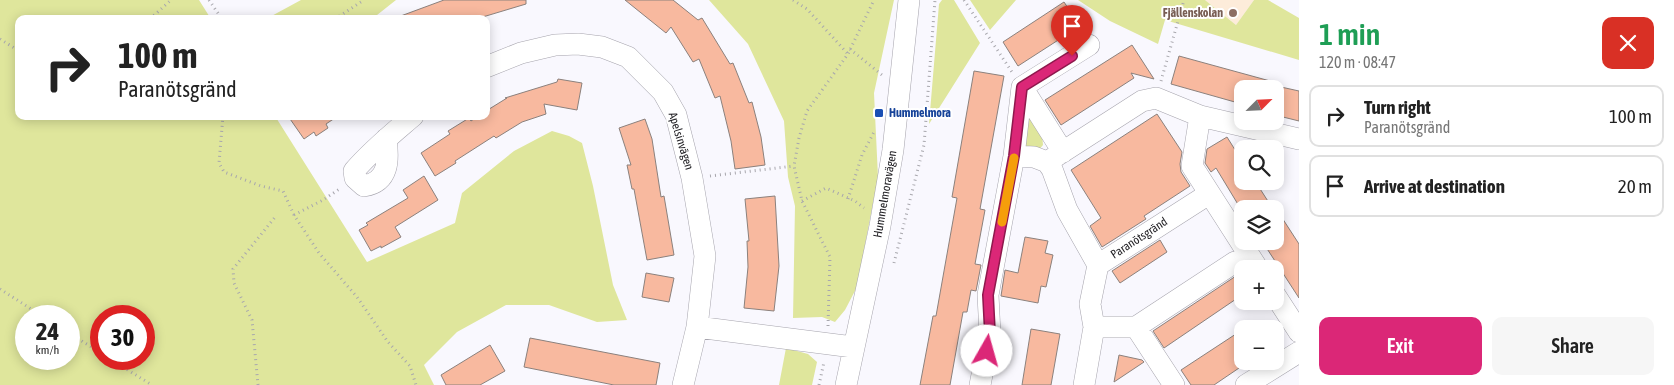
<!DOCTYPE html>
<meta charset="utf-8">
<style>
:root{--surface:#fff;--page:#f6f6f6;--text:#222;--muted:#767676;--line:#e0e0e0;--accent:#db2777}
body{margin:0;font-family:"Asap Condensed",sans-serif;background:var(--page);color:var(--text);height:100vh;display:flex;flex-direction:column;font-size:19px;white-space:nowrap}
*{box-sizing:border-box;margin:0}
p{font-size:16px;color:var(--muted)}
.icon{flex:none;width:28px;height:28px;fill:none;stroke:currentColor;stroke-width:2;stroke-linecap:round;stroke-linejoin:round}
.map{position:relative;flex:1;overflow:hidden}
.panel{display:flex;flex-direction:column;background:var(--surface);width:375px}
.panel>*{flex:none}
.guide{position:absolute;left:15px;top:15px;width:475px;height:105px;border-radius:10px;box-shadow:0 2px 12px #0003;background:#fff;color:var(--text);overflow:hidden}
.needle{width:32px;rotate:66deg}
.controls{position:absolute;left:1234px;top:80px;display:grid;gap:10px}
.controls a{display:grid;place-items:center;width:50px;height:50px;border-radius:10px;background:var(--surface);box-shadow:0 2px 12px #0003;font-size:25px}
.speed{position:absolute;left:15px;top:305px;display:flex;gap:10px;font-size:25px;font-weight:700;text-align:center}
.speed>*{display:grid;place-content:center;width:65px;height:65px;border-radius:50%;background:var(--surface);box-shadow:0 2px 12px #0003;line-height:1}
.speed small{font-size:12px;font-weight:400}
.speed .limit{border:8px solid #d22;background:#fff;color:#111}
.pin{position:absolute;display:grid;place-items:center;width:42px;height:42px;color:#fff;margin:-51px -21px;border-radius:50% 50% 50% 0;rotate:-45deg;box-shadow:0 0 5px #0007}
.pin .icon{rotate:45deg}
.me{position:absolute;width:55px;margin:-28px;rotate:7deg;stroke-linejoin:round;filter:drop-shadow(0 0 4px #0008)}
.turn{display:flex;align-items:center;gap:18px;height:105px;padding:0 20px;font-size:22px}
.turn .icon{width:65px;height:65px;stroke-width:2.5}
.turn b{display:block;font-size:35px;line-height:42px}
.round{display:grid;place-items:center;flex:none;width:52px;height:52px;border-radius:10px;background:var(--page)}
.head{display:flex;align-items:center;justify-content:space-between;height:85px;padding:0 20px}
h1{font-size:30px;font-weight:600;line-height:38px;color:#1e9e55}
.action{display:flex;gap:10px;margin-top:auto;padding:10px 20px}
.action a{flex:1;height:58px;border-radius:10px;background:var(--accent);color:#fff;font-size:20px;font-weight:600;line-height:58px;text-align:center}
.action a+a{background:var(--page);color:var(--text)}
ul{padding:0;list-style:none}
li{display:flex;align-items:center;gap:15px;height:62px;margin:0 10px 8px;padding:0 10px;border:2px solid var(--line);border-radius:10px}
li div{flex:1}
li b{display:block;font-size:19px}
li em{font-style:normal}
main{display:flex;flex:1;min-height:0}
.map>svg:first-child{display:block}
.education{fill:#fdecda}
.green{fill:#dfe69c;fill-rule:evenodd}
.building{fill:#f8b99f;stroke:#8b817d}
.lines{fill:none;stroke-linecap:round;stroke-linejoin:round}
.minor-casing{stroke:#a6a4ad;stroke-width:22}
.path{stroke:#a8a7ad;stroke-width:3;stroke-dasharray:1 4;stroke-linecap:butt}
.minor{stroke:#fff;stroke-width:21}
.route-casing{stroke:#8e194d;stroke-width:12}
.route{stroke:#db2777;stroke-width:9}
.slow{stroke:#f59e0b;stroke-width:9}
.education-dot{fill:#8d6e63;stroke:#fff;stroke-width:2}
.transit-dot{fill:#1a4fb4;stroke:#fff;stroke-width:2}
.labels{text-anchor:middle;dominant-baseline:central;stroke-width:4;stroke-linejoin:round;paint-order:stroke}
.education-label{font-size:12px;font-weight:bold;fill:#785e54;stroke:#fff;text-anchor:end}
.transit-label{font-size:12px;font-weight:bold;fill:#164399;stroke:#fff;text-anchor:start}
.street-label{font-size:12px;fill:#232226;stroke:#fff}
</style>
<main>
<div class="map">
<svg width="1299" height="385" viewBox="0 0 1299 385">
<rect width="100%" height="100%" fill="#f9f8fe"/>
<path class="education" d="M1205,0H1254L1236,25Z"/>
<path class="green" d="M0,0H199L211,19H19V116H275L367,262L455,223L462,193L514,151L552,131L569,136L582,143L593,186L613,285L627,320L597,322L549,305H506L457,332L424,365L434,385H0ZM26,316H69V359H26ZM144,316V359H101V316Z
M301,0H396L372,19H266Z
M709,0H894L874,93L878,177L857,287L845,310L835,322L822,317L793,318L795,206L788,177L784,121L748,44Z
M942,0H954L980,43L929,124L939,4Z
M970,0H1016L990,30Z
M1078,0H1205L1236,25L1254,0H1268L1299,18V60L1165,20L1158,44L1110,21Z
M1027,113L1042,134L1043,145L1037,152H1027L1022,114Z
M786,348L808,354L817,362L812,385H779Z"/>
<path class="building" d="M444,0H526V4L476,19H398V17Z
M625,0H673L698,20L702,18L730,64L733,63L749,103L752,102L761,137L765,165L735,169L731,141L720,96L715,98L699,59L693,62L671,27L666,33Z
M1064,2L1080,26L1018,66L1003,42Z
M1132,45L1154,79L1131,73L1134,78L1061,125L1045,100Z
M1179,56L1281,84V87L1299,91V121L1275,115V89H1242V104L1171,84Z
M974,71L1004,76L980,209L985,210L975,264L981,265L976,291L971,290L967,312H963L950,385H920L933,316H936L957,198L952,197Z
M558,79L582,83L577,110L544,104L546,114L522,122L496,138L494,136L455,161L456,163L435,176L421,153L450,134L448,131L469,118L471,121L478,116H486V111L507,98H505L557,82Z
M1157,114L1182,152L1180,164L1181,172L1190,186L1144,216L1146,219L1102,247L1090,226L1101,218L1071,170Z
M288,116H338L326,124L328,128L316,136L314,132L304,139Z
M645,119L652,139L661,197L664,196L674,255L647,260L634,189H632L627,165H631L619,128Z
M1227,137L1242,161V181H1255L1273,209H1242V211L1216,168L1211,172L1205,163L1207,149Z
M424,176L438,200L395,227L401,237L381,248V246L371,251L359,230L368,225L366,223L408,198L403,190Z
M775,196L779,266L774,311L744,308L748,267L747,241H749L745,199Z
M1275,207L1299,244V298L1262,241H1275Z
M1025,237L1048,241L1045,253L1053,255L1046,287L1041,286L1038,303L1001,296L1005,270L1018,273Z
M1160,240L1167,252L1120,283L1112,271Z
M1242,272V295L1164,348L1153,331Z
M646,273L674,278L669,302L642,297Z
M1031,329L1060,334L1051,385H1022Z
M1242,330V366L1214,385H1191L1181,370Z
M530,338L660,363L656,385H614L524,367Z
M490,345L505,371L480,385H446L441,375Z
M1119,355L1142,360L1144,362L1114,382Z"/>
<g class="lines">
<g class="minor-casing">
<path id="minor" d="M486,67L521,53L555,45L578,44L602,47L628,57L663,92L676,115L692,178L705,256L697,327L683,385
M1200,116L1192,166L1258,269
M386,139C389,160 389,182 364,186L355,178L354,171C372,150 392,134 413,116
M1063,152L1022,87L1089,45
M1014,156L1034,157L1047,162L1052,169L1067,210L1098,265
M1047,162L1142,101L1156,98L1200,116L1299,139
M1098,265L1201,199
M1275,295L1299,332
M697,327L853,347
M1094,327H1136L1235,262
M1136,327L1174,385
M846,385L880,226L893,150L909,0
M980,385L990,334L988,295L1014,156L1022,87
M1084,385L1094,327L1090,304L1098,265
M1246,385L1299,352"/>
</g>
<path class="path" d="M209,0L222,19
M793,0L807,9L848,54
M964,0L1012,72
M150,19L171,0
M335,19L364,0
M0,39L19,51
M850,49L882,75
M1161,81L1184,0
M223,116L219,163L224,172L261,186L283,191L294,215L319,253L357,297L388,342L410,366L416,385
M710,176L794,166
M848,199L862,155L874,132
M802,201L826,188L855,201L864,208
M294,215L323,200L341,188
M894,263L924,145L935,0
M0,289L42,316
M828,326L830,257L802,201L794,166L799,138L807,111L848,54L874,0
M69,333L101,353
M110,359L152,385
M258,385L252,320L234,283L233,269L276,216
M819,385L824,362"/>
<use href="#minor" class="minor"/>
</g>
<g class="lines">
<g class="route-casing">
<path id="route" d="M987,351L990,334L988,295L1014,156L1022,87L1072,56"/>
</g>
<use href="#route" class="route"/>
<path class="slow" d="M1002,222L1014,158"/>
</g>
<circle class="education-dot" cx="1233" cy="13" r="5"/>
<rect class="transit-dot" x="874" y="108" width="10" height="10" rx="2.5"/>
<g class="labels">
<g class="education-label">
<text x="1223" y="13">Fjällenskolan</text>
</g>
<g class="transit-label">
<text x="889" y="113">Hummelmora</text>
</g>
<g class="street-label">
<text transform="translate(681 141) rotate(73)">Apelsinvägen</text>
<text transform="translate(885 194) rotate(-80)">Hummelmoravägen</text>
<text transform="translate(1139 238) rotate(-33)">Paranötsgränd</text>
</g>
</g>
</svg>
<div class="controls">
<a><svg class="needle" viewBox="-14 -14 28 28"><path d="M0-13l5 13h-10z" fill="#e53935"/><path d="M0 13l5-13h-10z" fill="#767676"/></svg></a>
<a><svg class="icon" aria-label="search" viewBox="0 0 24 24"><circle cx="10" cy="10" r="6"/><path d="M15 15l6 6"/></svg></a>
<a><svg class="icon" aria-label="layers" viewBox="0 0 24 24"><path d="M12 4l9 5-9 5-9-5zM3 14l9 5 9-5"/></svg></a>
<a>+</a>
<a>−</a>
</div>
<div class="speed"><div>24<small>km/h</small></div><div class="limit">30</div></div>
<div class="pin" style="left:1072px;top:56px;background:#d93025"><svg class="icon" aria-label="arrive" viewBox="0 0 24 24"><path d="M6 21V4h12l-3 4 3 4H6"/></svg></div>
<svg class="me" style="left:987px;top:351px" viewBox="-20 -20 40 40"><circle r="19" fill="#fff"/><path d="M0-13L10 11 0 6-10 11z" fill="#db2777"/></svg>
<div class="guide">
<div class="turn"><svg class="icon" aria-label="right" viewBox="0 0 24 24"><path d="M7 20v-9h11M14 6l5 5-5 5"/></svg><div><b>100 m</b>Paranötsgränd</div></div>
</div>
</div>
<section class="panel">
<div class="head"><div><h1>1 min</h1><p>120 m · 08:47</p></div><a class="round" style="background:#d93025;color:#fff"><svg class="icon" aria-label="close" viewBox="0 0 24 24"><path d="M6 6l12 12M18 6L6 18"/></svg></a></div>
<ul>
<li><svg class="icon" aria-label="right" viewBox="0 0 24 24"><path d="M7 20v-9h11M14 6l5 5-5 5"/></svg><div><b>Turn right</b><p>Paranötsgränd</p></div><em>100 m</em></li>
<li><svg class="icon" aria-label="arrive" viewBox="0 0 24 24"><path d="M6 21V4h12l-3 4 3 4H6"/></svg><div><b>Arrive at destination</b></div><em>20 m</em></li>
</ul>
<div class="action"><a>Exit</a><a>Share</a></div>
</section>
</main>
